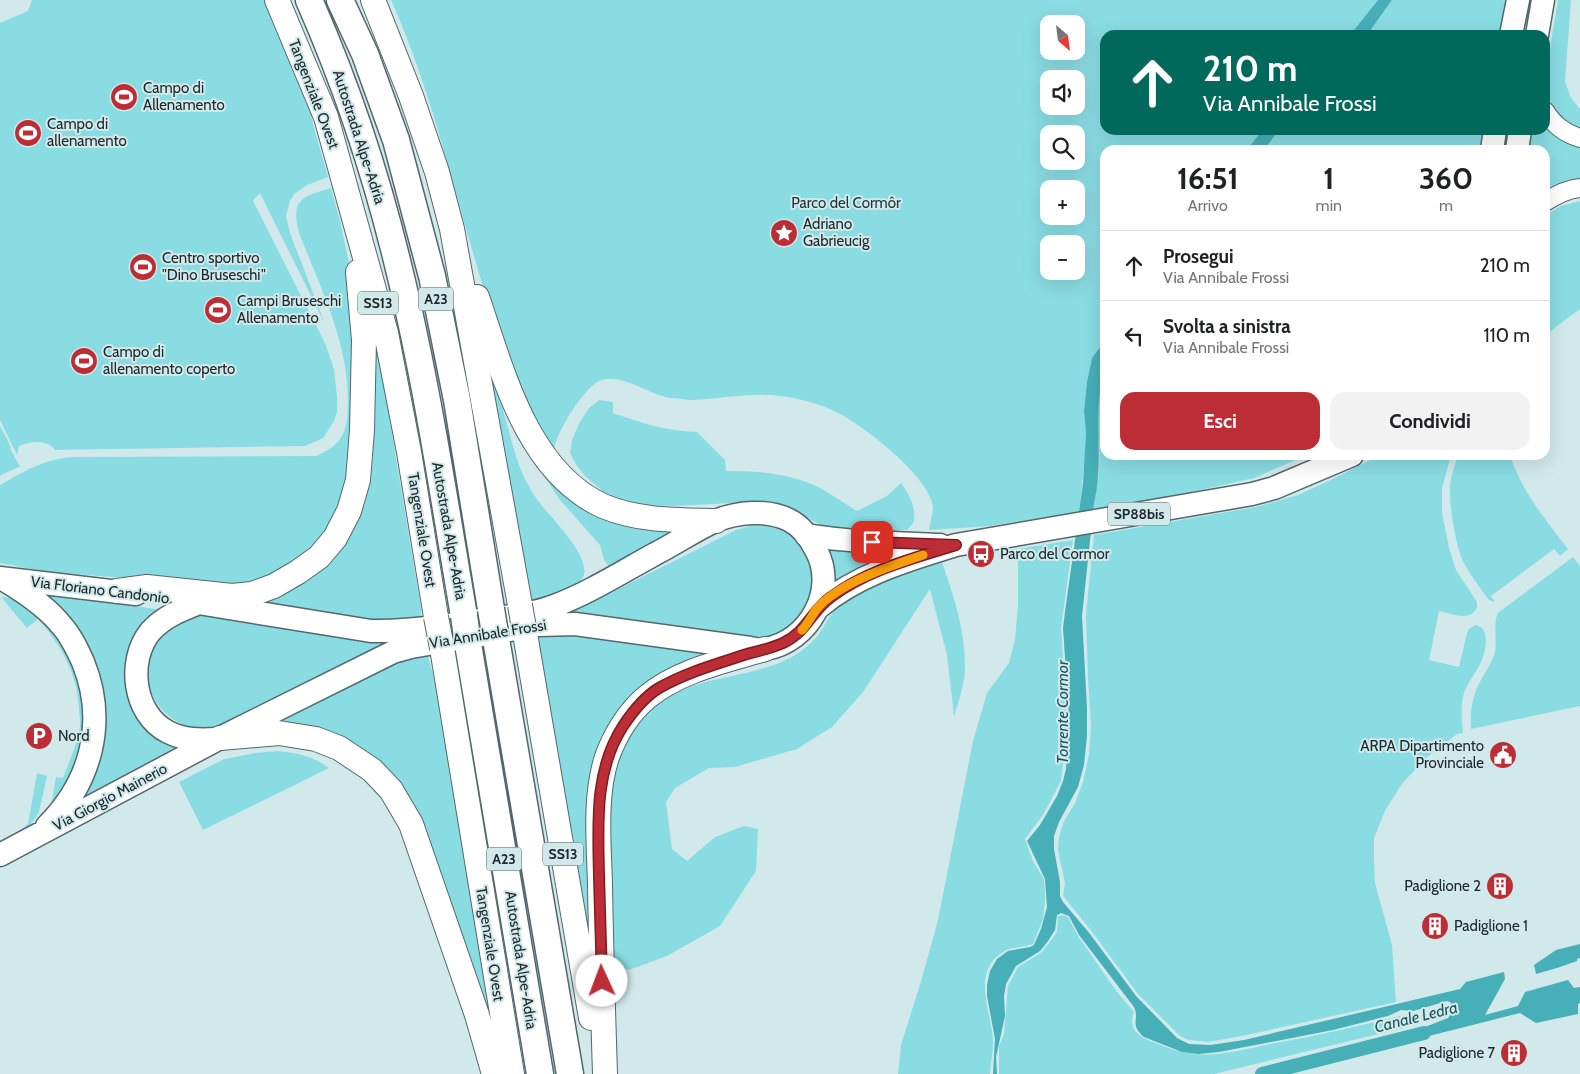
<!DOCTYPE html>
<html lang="it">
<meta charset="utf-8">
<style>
:root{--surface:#fff;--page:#f2f2f2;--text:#202124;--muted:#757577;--line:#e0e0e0;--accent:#bd2d35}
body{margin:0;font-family:Cabin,sans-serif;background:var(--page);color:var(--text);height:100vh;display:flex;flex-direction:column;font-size:19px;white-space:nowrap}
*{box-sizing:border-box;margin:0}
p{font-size:16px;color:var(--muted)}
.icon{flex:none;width:28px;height:28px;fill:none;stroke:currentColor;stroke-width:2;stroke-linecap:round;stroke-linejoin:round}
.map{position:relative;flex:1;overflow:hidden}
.side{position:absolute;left:1100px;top:145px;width:450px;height:315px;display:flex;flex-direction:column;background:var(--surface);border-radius:15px;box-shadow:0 5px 20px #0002}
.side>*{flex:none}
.banner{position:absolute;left:1100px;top:30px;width:450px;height:105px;border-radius:15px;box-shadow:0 5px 20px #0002;background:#00695c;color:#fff;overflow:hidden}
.needle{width:32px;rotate:152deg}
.buttons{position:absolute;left:1040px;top:15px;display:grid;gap:10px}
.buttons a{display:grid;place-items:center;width:45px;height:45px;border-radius:10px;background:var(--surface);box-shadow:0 5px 20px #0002;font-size:25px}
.pin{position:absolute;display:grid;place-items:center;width:42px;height:42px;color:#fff;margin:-21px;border-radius:10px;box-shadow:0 2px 8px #0006}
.me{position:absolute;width:55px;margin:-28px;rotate:358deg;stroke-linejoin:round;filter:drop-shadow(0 0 4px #0008)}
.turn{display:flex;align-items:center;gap:18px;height:105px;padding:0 20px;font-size:22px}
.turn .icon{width:65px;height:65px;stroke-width:2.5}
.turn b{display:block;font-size:35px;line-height:42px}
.eta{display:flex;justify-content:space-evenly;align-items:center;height:85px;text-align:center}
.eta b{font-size:30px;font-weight:800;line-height:35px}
.button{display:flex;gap:10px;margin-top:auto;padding:10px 20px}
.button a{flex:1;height:58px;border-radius:15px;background:var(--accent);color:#fff;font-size:20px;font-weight:800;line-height:58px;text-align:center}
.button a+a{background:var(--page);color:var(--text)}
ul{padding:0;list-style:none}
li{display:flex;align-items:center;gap:15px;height:70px;padding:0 20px;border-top:1px solid var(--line)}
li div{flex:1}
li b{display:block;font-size:19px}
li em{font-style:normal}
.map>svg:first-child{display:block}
.green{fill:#8adce3;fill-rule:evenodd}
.water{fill:#46afb8}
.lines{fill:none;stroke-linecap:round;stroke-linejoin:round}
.canal{stroke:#46afb8;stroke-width:14}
.tertiary-casing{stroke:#53686a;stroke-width:20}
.primary-casing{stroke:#53686a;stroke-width:25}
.trunk-casing{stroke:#53686a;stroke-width:26}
.motorway-casing{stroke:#53686a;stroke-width:29}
.tertiary{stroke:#fff;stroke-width:18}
.primary{stroke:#fff;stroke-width:22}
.trunk{stroke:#fff;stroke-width:24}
.motorway{stroke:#fff;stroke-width:26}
.trunk-bridge-casing{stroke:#53686a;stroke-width:26;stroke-linecap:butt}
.motorway-bridge-casing{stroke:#53686a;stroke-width:29;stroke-linecap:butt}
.trunk-bridge{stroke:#fff;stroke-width:24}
.motorway-bridge{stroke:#fff;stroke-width:26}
.route-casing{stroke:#7b1d22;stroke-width:12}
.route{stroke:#bd2d35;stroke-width:9}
.slow{stroke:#f59e0b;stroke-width:9}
.labels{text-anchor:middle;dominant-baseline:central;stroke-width:4;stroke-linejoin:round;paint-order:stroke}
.shield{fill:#d1e9eb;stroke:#556364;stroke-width:1}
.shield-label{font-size:14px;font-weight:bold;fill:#20292a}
.poi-label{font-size:15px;fill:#20292a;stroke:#d1e9eb;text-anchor:start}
.street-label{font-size:15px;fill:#20292a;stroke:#d1e9eb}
.park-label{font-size:15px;fill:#20373a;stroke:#d1e9eb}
.water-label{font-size:16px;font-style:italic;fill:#1a565b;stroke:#d1e9eb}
</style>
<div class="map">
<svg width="1580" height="1074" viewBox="0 0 1580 1074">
<rect width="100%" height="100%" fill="#d1e9eb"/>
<path class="green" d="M32,0H268L309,104L314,128L328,177L307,185L294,194L290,201L286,216L290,233L325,324L260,193L253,201L325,343L334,369L337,397V412L334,421L323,438L305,446L55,450C48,439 29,441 19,446L17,455L0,420V23L28,11Z
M391,0H1378L1350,35H1105V130H1262L1247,150H1105V340L1092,358L1087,382L1084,411L1086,433L1085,457L1079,512L990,526L929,530C930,523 933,514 933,507C930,477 864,426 838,413C821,404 799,398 780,396C751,392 722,399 693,400C686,400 678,398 671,398C649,395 623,373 602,380C587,384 567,418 560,432C556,439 555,446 553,454C530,411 510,368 494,322C459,215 437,103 391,0ZM1049,24H1076V51H1049ZM1049,79H1076V106H1049ZM1049,134H1076V161H1049ZM1049,189H1076V216H1049ZM1049,244H1076V271H1049Z
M1392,0H1506L1500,35H1367Z
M1558,0H1571L1565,82L1571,98L1580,109V130C1558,118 1546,103 1545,78Z
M1545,123L1580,145V181L1545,195V150H1525L1528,130H1545Z
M1279,130H1483L1480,150H1264Z
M331,188L340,221L352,277L355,455L331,532L300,564L245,587L47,572L0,563V485C25,471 46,458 75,457L317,456C327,451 338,445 343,434C348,424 348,412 348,401C348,341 320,287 299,233C291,200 300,197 331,188Z
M1580,201V309L1545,335V216L1561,206Z
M371,308L421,608V619L380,622L261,602L337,547Z
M484,357C490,372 497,388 501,403C512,438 516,472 539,502C551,518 589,554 584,575C579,590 542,599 527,602Z
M1105,370V455H1307L1254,478L1187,493L1093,510C1094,495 1099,481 1099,467C1101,435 1094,401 1105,370Z
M599,400L613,402V413C642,423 666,431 697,432L725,460L726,471C758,471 791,473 820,488C833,495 844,503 857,511L887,496L901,483C910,496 916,506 914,522L907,530L857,531L821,525L794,511L750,502L677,506L632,505L604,492L586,477L577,466L570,453L572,440L579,424L588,409Z
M0,426L11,447L10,448L19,465L21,466L1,475L0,477Z
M526,442L556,483L684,527L610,568L604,560L600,545L560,500L535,463Z
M1380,455H1451L1442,488V513L1449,548L1456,570L1477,602V608C1469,622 1453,614 1439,611L1429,660L1459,667L1467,633L1469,629L1475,625C1491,627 1486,651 1481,662C1476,673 1468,682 1464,693C1460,706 1462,720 1463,733L1457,734L1426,758L1401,785L1385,811L1374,838V860L1375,883L1392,945L1396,1002L1242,1036L1208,1042L1189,1040L1180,1036L1138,994L1090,929L1063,896L1065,883L1058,850L1059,837L1063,823L1075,803L1083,782L1089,755L1091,725L1088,679L1086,614L1094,535L1256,507L1298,495L1333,479Z
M1458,455H1510C1521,491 1546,520 1568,549L1560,556L1554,549L1491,596L1495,602L1489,600C1480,588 1470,575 1463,561C1455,544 1449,504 1450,485C1451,475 1455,465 1458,455Z
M754,525C769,526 785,529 796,540C813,555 819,587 807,607C801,618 790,628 779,633C767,638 754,637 741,637L553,616L585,605L606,595L736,530Z
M1073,540L1061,628L1066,703L1065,747L1061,781L1043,815L1025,839L1033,861L1044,879L1045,892V901L1043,919L1033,944C1023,948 1012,946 1003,952C971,971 991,1012 993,1039C994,1051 990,1063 990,1074H898L901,1045L922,978L938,920L973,741L987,693L1009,663L1015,639L1018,606V549Z
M825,548H917L833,584Z
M1573,557L1580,566V706L1471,729C1470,711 1472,696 1481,680C1486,671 1492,662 1495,652C1497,640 1493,622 1498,613Z
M942,562C954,597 965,630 965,667C965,683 959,701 954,716L947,655L930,589L863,692L832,727L797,749L735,767L709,768L675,788L666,802L672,849L687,861L715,837L744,826L758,829L756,871L720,926L667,956L629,970L610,966C609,937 609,908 609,879C608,860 607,840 608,822C610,775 626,719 671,695C708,676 752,677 790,658C801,652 811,644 819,634C824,627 827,619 833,612C857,587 909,570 942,562Z
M32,589L161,610L128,661L183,749L75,809L100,711Z
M1,597L19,599L56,628L87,696L82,756L50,812L56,777L63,778C69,762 77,745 80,727C81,721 79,714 79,708C77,673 61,645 38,619L27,628Z
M196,616H210L404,639L371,652L216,727C205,728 193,729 182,724C150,710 136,669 158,640C161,636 166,629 171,626C178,621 188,619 196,616Z
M555,631L715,652L699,656L680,663L655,678L605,746L594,977L532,634Z
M427,653L435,681L503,1074L396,783L273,725L389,665Z
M278,751C300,754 311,755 329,768L203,830L179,782L224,759L256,753Z
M37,773L47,776L39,812L34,820L28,828L1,844L28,824Z
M1062,915L1068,917L1078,936L1117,992L1134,1012C1128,1029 1137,1036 1153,1042C1168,1048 1181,1053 1197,1054C1220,1056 1243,1050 1265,1045C1311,1037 1355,1027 1400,1016L1403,1028L1214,1074H999V1046L1004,1034L1008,986L1018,967L1042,952L1049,943L1057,932L1058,917Z"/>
<path class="water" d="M1378,0H1392L1367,35H1350Z
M1262,130H1279L1264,150H1247Z
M1105,340C1105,349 1107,361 1105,371C1102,381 1100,391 1099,401C1097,436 1102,469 1094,503L1082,616L1087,708V736L1084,765L1078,787L1059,822L1054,836V849L1060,882V896L1063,902L1090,934L1136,996L1177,1038L1189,1044L1210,1045L1244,1040L1460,989L1466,982L1504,972L1505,979L1485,1015L1518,1006L1525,992L1568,980L1574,988L1580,987V1003L1578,1004V1014L1536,1023L1520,1013L1409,1041L1407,1034L1448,1018C1452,1013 1454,1007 1450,1002L1447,1001L1413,1011L1401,1010L1388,1016L1333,1030L1219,1052L1198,1054L1182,1052L1144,1037C1129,1024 1140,1020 1134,1007L1079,935L1069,916L1061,913L1057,915L1055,930L1048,941L1040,951L1016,966L1006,984L1004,996L1005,1016L996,1057L997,1074H993L995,1039L987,996V985L990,971L997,959L1008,951L1030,947L1034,945L1041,929L1047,907L1045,879L1027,841L1040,825L1057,796L1063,781L1066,769L1069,717L1063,628L1065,612L1083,483L1086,433L1084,411L1087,382L1092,358Z
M1580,944V958L1577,959V961L1557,968L1536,974L1534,965L1556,950Z"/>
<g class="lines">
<path class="canal" d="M1262,1074L1424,1033"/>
<g class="tertiary-casing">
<path id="tertiary" d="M1545,111C1554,125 1564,133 1580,138
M1545,202C1556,195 1567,189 1580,188"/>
</g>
<g class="primary-casing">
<path id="primary" d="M1511,35L1518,0
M1537,35L1543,0
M1492,150L1495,130
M1517,150L1520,130
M806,535C850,542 895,543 940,545
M0,578L136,594
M6,581C26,593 47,607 62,626C71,636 77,649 83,662C107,721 92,781 47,826
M199,603C181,610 163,617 150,632C127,661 133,714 168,732C184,740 199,740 216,739
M819,607C858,574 908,560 956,545L1252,494L1274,488L1352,455
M0,855L220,738L393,652L411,647L539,625L575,624L750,648C755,649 761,650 765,649C809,642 838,590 816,550C810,538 801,526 789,520C767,509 737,512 715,521C695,530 675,544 655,554C622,572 589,593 554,606C533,614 510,616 487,619C448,625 411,632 371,631L192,602"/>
</g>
<g class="trunk-casing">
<path id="trunk" d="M277,0L326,117L386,333L409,452L436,617
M373,0L411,96L437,172L452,229L520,605
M477,297C502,369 526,471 603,506C638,521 678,520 716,521
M117,591L147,587L232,596L252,594L274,586L298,572L319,557L335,538L349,511L358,480L362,430L364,340L358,272
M525,634L591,1018
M442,648L512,1074
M220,738L279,733L316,739L339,748L372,770L391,790L411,824L477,1015L494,1074
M605,1074C603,1011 601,948 600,885C599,844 594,796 607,757C615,735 629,712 647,697C680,670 725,661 765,649"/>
</g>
<g class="motorway-casing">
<path id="motorway" d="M309,0C347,86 377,177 399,269C427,383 444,500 464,616
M340,0L365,54L396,140L432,276L457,400L491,609
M496,639L570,1074
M468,644L540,1074"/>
</g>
<use href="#tertiary" class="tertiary"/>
<use href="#primary" class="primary"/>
<use href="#trunk" class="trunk"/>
<use href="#motorway" class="motorway"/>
<g class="trunk-bridge-casing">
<path id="trunk-bridge" d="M520,605L525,634
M436,617L442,648"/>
</g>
<g class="motorway-bridge-casing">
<path id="motorway-bridge" d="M491,609L496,639
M464,616L468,644"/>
</g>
<use href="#trunk-bridge" class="trunk-bridge"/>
<use href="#motorway-bridge" class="motorway-bridge"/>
</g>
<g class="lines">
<g class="route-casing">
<path id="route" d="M602,981C601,946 600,911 599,876C598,824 594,771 623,726C633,711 644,697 659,688C687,672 717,664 747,654C759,651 772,648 783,643C808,631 811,611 831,597C867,570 914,558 956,545L872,542"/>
</g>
<use href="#route" class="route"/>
<path class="slow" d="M802,630C809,623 813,612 820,605C845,581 890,566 923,555"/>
</g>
<defs>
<g id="stadium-disc" transform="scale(1.4375)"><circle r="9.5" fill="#bd2d35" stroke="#d1e9eb"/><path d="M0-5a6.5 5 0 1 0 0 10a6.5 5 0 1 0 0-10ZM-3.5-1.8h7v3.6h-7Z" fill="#fff"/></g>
<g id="sight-disc" transform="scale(1.4375)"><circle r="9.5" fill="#bd2d35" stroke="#d1e9eb"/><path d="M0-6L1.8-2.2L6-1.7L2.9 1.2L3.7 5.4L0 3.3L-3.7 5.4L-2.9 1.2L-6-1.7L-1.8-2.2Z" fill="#fff"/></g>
<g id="bus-disc" transform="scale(1.4375)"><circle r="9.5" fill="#bd2d35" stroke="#d1e9eb"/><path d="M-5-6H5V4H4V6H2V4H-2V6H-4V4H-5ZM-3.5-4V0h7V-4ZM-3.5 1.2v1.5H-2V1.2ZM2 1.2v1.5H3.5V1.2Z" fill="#fff"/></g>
<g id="parking-disc" transform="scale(1.4375)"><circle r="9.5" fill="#bd2d35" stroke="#d1e9eb"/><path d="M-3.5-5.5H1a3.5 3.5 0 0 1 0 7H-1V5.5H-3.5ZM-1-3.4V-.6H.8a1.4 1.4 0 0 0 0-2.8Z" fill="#fff"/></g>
<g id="civic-disc" transform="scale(1.4375)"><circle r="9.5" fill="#bd2d35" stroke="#d1e9eb"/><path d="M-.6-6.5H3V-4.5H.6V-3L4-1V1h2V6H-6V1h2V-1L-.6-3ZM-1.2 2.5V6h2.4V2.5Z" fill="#fff"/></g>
<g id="building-disc" transform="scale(1.4375)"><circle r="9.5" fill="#bd2d35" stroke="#d1e9eb"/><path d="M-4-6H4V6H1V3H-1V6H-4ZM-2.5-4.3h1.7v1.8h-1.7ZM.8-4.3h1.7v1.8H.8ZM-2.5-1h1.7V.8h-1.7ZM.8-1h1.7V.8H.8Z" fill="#fff"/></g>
</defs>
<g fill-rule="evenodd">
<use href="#stadium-disc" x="124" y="97"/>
<use href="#stadium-disc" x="28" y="133"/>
<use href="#sight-disc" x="784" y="233"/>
<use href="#stadium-disc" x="143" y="267"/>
<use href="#stadium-disc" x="218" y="310"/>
<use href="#stadium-disc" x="84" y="361"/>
<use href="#bus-disc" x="981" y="554"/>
<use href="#parking-disc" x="39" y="736"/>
<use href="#civic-disc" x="1503" y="755"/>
<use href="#building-disc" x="1500" y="886"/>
<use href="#building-disc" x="1435" y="926"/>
<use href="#building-disc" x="1514" y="1053"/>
</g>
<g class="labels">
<g class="shield">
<rect x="418.5" y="287.5" width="35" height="23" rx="4"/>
<rect x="358" y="291.5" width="40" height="23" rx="4"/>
<rect x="1108" y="502.5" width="62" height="23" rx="4"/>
<rect x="543" y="842.5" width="40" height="23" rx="4"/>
<rect x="486.5" y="847.5" width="35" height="23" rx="4"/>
</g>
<g class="shield-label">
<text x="436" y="299">A23</text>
<text x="378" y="303">SS13</text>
<text x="1139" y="514">SP88bis</text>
<text x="563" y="854">SS13</text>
<text x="504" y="859">A23</text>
</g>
<g class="poi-label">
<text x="143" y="88">Campo di<tspan x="143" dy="17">Allenamento</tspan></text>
<text x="47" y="124">Campo di<tspan x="47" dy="17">allenamento</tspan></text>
<text x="803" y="224">Adriano<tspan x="803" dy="17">Gabrieucig</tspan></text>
<text x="162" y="258">Centro sportivo<tspan x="162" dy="17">"Dino Bruseschi"</tspan></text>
<text x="237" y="301">Campi Bruseschi<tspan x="237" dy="17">Allenamento</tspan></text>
<text x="103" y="352">Campo di<tspan x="103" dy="17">allenamento coperto</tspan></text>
<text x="1000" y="554">Parco del Cormor</text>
<text x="58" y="736">Nord</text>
<text x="1484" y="746" text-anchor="end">ARPA Dipartimento<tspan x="1484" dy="17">Provinciale</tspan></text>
<text x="1481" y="886" text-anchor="end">Padiglione 2</text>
<text x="1454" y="926">Padiglione 1</text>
<text x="1495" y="1053" text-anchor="end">Padiglione 7</text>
</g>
<g class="street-label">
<text transform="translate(314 94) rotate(69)">Tangenziale Ovest</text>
<text transform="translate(359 137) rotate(72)">Autostrada Alpe-Adria</text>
<text transform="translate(422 530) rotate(81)">Tangenziale Ovest</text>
<text transform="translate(449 531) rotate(80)">Autostrada Alpe-Adria</text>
<text transform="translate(100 590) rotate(7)">Via Floriano Candonio</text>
<text transform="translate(488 634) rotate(-9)">Via Annibale Frossi</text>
<text transform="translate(110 797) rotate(-28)">Via Giorgio Mainerio</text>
<text transform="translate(490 944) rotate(81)">Tangenziale Ovest</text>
<text transform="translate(521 960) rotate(81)">Autostrada Alpe-Adria</text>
</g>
<g class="park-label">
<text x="846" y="203">Parco del Cormôr</text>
</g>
<g class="water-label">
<text transform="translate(1062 712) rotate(-90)">Torrente Cormor</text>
<text transform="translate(1416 1017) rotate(-14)">Canale Ledra</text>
</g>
</g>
</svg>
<div class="buttons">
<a><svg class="needle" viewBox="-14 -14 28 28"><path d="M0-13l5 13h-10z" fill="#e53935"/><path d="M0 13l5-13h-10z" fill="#757577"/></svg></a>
<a><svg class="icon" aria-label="sound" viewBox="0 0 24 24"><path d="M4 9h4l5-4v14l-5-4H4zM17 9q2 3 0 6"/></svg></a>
<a><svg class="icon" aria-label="search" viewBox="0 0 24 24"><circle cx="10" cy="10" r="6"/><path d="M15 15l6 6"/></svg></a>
<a>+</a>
<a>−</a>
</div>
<div class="pin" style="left:872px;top:542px;background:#d93025"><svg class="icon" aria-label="arrive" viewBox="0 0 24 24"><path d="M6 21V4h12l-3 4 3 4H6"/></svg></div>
<svg class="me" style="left:602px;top:981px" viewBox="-20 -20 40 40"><circle r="19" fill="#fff"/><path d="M0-13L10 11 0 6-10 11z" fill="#bd2d35"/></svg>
<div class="banner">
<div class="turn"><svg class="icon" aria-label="ahead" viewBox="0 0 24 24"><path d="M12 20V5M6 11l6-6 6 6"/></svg><div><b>210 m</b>Via Annibale Frossi</div></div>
</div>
<section class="side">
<div class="eta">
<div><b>16:51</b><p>Arrivo</p></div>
<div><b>1</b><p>min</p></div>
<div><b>360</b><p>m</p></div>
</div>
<ul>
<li><svg class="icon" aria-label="ahead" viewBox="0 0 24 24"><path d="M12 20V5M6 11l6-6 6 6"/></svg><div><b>Prosegui</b><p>Via Annibale Frossi</p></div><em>210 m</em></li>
<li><svg class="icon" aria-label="left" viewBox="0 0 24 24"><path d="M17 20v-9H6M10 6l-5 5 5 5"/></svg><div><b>Svolta a sinistra</b><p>Via Annibale Frossi</p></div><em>110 m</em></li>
</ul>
<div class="button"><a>Esci</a><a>Condividi</a></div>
</section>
</div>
